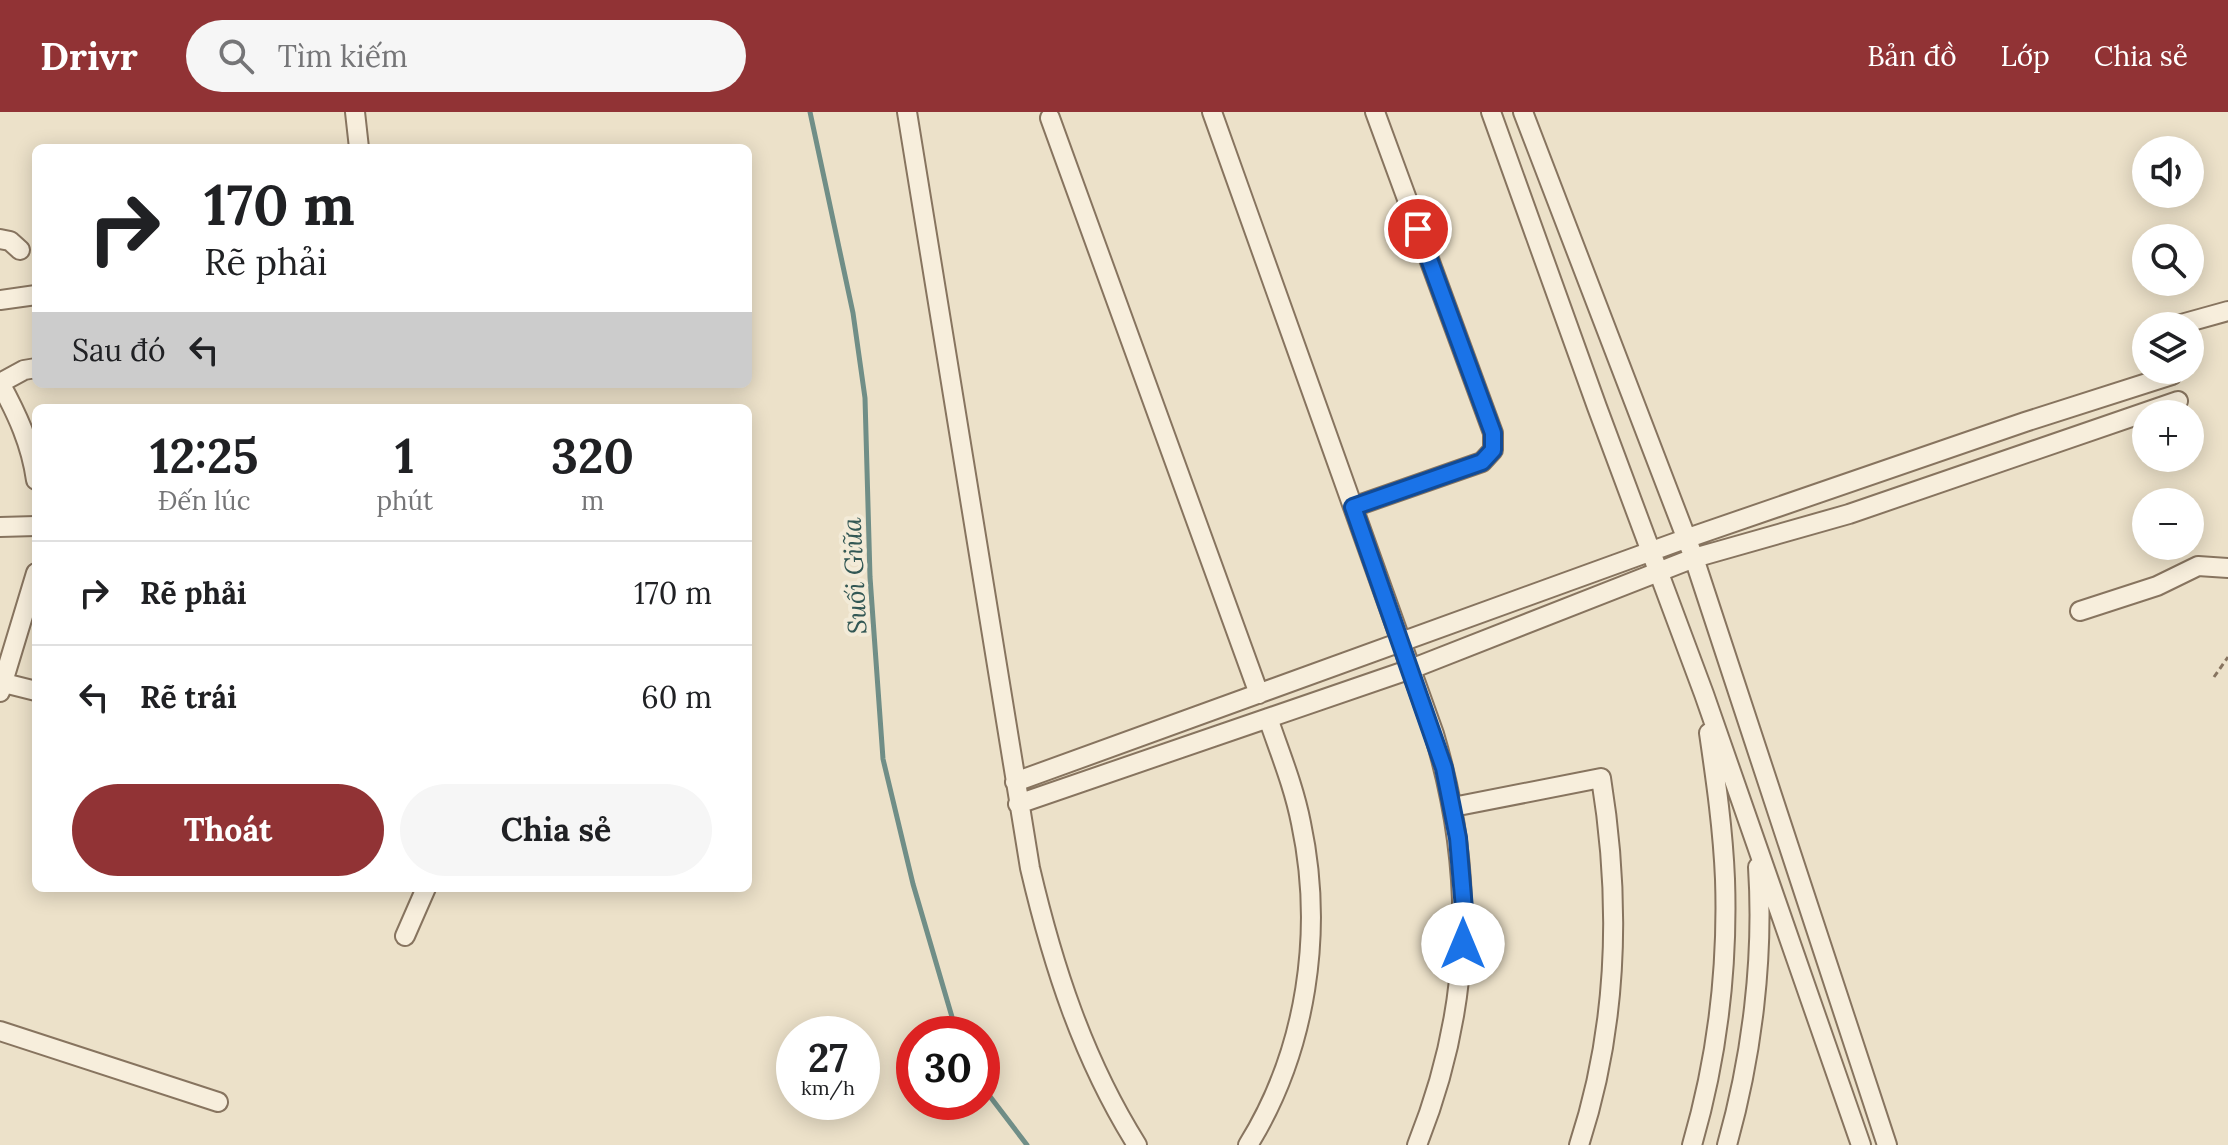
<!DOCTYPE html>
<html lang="vi">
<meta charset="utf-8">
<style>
:root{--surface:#fff;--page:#f6f6f6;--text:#202124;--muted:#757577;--line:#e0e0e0;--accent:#913335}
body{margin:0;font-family:Lora,serif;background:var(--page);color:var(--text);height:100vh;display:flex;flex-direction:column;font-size:30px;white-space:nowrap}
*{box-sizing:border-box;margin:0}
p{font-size:26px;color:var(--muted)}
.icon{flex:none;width:44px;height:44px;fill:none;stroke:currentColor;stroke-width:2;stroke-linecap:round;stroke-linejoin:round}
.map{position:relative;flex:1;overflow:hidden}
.drawer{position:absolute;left:32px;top:292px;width:720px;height:488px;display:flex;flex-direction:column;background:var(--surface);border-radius:12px;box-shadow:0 4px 20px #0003}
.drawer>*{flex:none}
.banner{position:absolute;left:32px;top:32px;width:720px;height:244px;border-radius:12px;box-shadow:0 4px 20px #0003;background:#fff;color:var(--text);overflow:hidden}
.tools{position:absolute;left:2132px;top:24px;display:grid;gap:16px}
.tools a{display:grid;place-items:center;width:72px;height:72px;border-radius:50%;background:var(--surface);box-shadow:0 4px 20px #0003;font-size:40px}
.speed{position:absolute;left:776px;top:904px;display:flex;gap:16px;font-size:40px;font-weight:700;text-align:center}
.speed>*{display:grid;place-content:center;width:104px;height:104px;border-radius:50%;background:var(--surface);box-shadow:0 4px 20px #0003;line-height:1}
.speed small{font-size:20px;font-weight:400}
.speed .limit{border:12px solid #d22;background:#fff;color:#111}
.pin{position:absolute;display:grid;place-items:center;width:68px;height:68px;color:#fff;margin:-34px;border:4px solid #fff;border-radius:50%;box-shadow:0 2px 8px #0007}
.me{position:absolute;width:88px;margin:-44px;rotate:0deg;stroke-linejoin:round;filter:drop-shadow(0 0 6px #0008)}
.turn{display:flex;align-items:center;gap:28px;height:168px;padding:0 40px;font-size:36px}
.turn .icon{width:104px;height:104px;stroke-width:2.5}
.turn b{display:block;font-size:56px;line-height:68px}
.then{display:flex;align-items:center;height:76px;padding:0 40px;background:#0003;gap:16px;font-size:30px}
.eta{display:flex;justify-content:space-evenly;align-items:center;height:136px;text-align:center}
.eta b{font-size:48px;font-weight:800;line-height:56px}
.button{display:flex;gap:16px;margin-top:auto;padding:16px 40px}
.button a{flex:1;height:92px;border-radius:48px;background:var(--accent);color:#fff;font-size:32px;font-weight:800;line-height:92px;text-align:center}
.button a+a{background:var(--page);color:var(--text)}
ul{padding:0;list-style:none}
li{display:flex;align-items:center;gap:24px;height:104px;padding:0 40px;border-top:2px solid var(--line)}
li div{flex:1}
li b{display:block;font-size:30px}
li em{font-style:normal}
header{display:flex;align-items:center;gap:48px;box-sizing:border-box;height:112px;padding:0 40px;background:var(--accent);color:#fff}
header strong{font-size:38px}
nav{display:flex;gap:44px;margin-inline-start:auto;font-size:28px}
.search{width:560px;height:72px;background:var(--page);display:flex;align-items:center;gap:20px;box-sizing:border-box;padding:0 28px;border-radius:44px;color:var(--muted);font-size:30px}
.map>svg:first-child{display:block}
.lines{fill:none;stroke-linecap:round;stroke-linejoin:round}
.stream{stroke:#708e87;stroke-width:5}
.minor-casing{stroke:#87745f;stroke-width:22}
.path{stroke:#87745f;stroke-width:3;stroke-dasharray:6 4;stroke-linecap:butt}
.minor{stroke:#f7eedc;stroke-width:18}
.route-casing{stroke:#114b97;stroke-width:20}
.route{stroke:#1a73e8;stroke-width:14}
.labels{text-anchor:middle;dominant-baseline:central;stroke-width:8;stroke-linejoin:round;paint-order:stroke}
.water-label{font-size:26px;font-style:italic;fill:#325754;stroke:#f3ebd8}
</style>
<header>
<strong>Drivr</strong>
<div class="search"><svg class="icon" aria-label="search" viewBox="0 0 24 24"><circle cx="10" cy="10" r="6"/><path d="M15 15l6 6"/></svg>Tìm kiếm</div>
<nav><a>Bản đồ</a><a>Lớp</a><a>Chia sẻ</a></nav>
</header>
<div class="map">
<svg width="2228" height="1033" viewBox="0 0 2228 1033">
<rect width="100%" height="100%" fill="#ece1c9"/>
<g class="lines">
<path class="stream" d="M810,0L853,201L865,286L870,465L883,647L913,772L957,922
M982,974L1027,1033"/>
<g class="minor-casing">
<path id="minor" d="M355,0L359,36
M907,0L1030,756C1053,854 1083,947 1137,1033
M1212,0L1434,622C1476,763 1472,896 1417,1033
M1491,0L1597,295L1704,582L1861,1033
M1523,0L1694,446L1887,1033
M1050,6L1259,582
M0,127L10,129L20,138
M0,188L36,183
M2174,214L2228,199
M0,271C17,302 31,332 36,368
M0,271L24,258L36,256
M1353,395L1482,350L1493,338V321L1375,0
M0,415L36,414
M2080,499L2157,474L2198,454L2228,456
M4,571L36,579
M0,580L36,461
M1015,670L1685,427L2025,310L2172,263
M1018,692L1411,557L1694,446L1849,402L2178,289
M1453,695L1601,666C1621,789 1618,914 1579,1033
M405,824L426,776
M0,919L218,990
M1248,1033C1307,938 1324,819 1301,711C1294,675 1280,641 1268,606
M1692,1033C1717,947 1728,857 1725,767C1723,718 1716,669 1709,621
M1727,1033C1752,944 1764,847 1758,755"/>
</g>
<path class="path" d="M2214,565L2228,545"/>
<use href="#minor" class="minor"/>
</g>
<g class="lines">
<g class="route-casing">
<path id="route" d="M1418,117L1493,321V338L1482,350L1353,395L1444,656L1458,726L1464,797L1463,832"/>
</g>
<use href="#route" class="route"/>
</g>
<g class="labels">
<g class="water-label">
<text transform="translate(854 464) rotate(-93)">Suối Giữa</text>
</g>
</g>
</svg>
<div class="tools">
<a><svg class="icon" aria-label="sound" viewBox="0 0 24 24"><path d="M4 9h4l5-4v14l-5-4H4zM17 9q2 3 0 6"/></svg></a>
<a><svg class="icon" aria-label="search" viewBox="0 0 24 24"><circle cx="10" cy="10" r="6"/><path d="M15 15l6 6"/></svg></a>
<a><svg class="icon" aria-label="layers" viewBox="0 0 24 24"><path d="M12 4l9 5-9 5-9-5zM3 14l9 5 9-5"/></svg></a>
<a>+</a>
<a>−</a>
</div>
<div class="speed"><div>27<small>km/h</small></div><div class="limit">30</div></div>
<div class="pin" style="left:1418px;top:117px;background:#d93025"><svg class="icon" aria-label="arrive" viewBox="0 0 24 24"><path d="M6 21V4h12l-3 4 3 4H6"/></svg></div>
<svg class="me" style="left:1463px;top:832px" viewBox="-20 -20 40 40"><circle r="19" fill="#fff"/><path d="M0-13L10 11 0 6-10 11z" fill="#1a73e8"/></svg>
<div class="banner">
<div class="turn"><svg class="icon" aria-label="right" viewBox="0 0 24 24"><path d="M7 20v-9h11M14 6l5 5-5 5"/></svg><div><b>170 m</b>Rẽ phải</div></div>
<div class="then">Sau đó<svg class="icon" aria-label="left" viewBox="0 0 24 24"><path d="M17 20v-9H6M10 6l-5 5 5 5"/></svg></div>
</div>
<section class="drawer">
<div class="eta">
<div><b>12:25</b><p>Đến lúc</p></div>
<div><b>1</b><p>phút</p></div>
<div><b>320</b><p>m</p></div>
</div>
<ul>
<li><svg class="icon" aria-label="right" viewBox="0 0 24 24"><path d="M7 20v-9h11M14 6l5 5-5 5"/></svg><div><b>Rẽ phải</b></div><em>170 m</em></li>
<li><svg class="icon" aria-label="left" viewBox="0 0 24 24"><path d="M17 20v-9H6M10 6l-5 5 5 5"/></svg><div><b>Rẽ trái</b></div><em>60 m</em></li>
</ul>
<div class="button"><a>Thoát</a><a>Chia sẻ</a></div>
</section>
</div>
